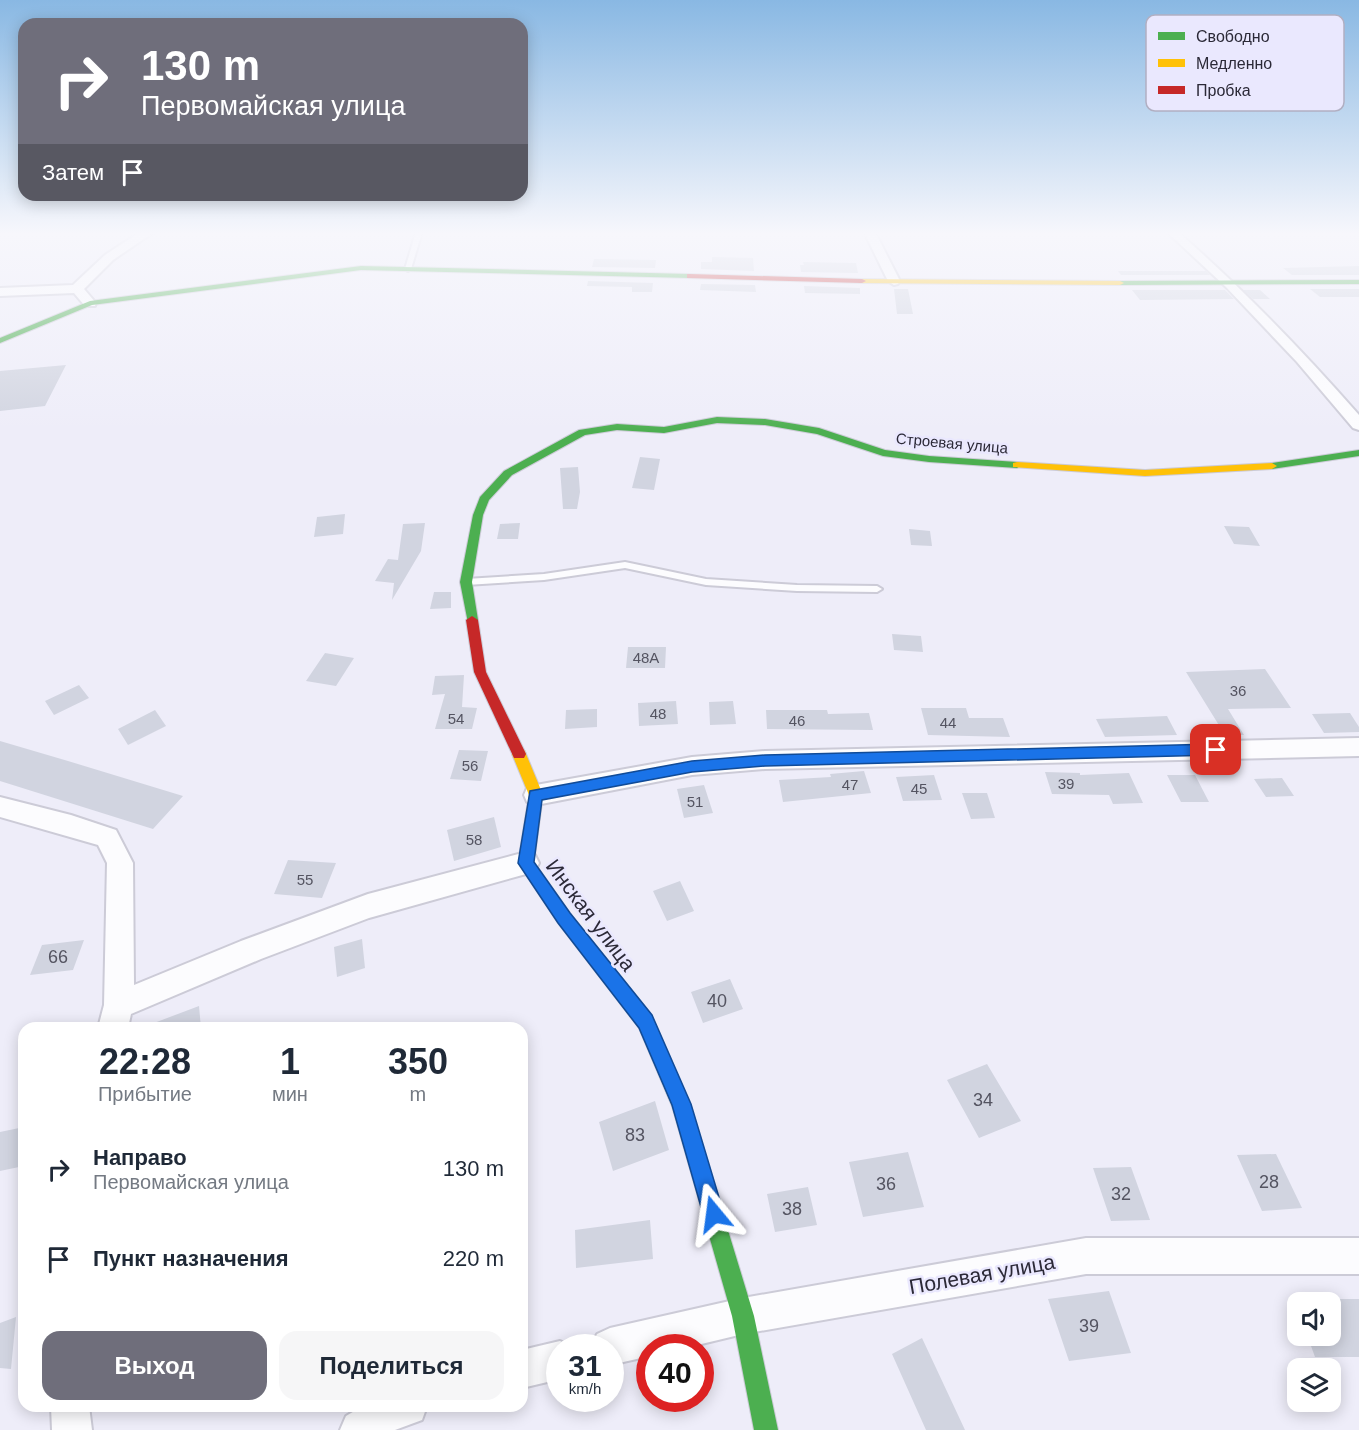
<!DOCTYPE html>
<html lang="ru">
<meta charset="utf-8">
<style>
:root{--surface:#fff;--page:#f6f6f7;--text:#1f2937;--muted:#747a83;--accent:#6f6e7b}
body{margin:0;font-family:Arial,sans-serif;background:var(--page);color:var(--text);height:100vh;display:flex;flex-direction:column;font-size:22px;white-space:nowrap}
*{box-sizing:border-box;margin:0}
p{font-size:20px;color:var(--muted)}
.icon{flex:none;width:33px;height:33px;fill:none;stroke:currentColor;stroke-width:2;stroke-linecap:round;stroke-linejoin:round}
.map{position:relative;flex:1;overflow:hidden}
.side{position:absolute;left:18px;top:1022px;width:510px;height:390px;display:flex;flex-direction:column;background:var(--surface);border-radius:18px;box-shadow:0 3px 15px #0003}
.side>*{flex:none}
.guide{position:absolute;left:18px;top:18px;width:510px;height:183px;border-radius:18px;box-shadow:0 3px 15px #0003;background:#6f6e7b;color:#fff;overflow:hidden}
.fabs{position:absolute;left:1287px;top:1292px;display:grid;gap:12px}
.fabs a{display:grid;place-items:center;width:54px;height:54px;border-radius:12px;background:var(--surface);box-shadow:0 3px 15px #0003;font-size:30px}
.speed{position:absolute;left:546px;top:1334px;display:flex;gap:12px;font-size:30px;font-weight:700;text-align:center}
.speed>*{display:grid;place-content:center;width:78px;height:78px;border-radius:50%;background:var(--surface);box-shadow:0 3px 15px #0003;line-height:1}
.speed small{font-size:15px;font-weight:400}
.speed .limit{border:9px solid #d22;background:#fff;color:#111}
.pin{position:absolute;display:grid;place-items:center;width:51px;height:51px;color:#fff;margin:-26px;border-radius:12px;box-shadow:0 3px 9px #0006}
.me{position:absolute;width:66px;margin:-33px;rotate:344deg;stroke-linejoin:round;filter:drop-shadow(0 0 4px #0008)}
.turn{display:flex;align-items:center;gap:21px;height:126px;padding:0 24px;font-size:27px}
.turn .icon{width:78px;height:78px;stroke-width:2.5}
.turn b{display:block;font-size:42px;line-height:51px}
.then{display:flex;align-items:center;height:57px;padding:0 24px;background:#0003;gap:12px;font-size:22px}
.eta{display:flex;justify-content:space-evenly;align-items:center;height:102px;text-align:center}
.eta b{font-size:36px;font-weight:800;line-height:42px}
.primary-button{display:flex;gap:12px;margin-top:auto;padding:12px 24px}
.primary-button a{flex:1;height:69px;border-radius:18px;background:var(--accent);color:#fff;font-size:24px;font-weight:800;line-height:69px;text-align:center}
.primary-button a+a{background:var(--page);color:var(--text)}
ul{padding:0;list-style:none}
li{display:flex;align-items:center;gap:18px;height:90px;padding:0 24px}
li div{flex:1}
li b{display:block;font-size:22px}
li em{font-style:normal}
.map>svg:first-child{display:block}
.building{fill:#d1d4e0}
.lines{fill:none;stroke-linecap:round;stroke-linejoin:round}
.lane-casing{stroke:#cccbd7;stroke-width:4}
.street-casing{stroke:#cccbd7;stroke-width:4}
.fast-casing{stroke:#cccbd7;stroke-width:2}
.slow-casing{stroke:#cccbd7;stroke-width:2}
.jam-casing{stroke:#cccbd7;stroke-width:2}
.lane{fill:#fcfcfe;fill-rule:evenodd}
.street{fill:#fcfcfe;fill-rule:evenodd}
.fast{fill:#4caf50;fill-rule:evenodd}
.slow{fill:#ffc107;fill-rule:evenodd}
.jam{fill:#c62828;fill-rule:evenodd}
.route{fill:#1a73e8;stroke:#114b97;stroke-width:1.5}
.labels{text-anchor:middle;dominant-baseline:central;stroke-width:5;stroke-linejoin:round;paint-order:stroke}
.far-street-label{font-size:15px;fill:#2b2937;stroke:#eae8fe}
.number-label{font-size:15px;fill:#545461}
.near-number-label{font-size:18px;fill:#545461}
.near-street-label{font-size:21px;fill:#2b2937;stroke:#eae8fe}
.key{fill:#eae8fe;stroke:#b1afc2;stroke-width:1.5}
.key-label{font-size:16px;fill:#2b2937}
</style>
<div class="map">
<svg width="1359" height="1430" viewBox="0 0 1359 1430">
<rect width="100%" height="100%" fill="#eeedf9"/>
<path class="building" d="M712,257L753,258L754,271L701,269V262H712Z
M594,259L656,260L655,268L592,267Z
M803,262L856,263L858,273L801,272L800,265H804Z
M1359,266V275H1292L1283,268Z
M1118,271H1206L1210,275H1121Z
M588,281L653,283L652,292H632V287L587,286Z
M701,284L755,285L756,292L700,290Z
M804,286L860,288V294L805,293Z
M894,289H908L913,314H897Z
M1310,289H1359V297H1320Z
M1132,290H1225L1234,299L1140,300Z
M1243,290H1260L1270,299H1253Z
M66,365L45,406L0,411V371Z
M640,457L660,459L654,490L632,488Z
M578,467L580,492L577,509H563L560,468Z
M345,514L343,534L314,537L317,517Z
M425,523L421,551L392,600L394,583L375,581L388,559L398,560L403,524Z
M520,523L518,539H497L500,524Z
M1224,526L1249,527L1260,546L1234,544Z
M909,529L930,531L932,546L911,545Z
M434,592H451V608L430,609Z
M892,634L921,636L923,652L894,650Z
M628,647H666L665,668H626Z
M325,653L354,658L336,686L306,681Z
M1265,669L1291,708L1228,709L1244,735H1225L1186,672Z
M464,675L462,707L477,708L472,729H435L445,694L432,695L435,676Z
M79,685L89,698L54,715L45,701Z
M676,701L678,724L639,726L638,703Z
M733,701L736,724L710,725L709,702Z
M921,708H966L969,718H1003L1010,737L928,735Z
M597,709V727L565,729L566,710Z
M155,710L166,726L128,745L118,729Z
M766,710H827L828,714L869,713L873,730L767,729Z
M1350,713L1359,727V732L1324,733L1312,714Z
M1167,716L1177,735L1105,737L1096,719Z
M0,741L68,761L183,796L153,829L0,781Z
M459,750L488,751L481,781L450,779Z
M864,771L871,793L783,802L779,780L831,777L830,774Z
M1045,772L1080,773V775L1129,773L1143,803L1113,804L1109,795L1052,794Z
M934,775L942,800L903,801L896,777Z
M1167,775H1195L1209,802H1181Z
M1282,778L1294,796L1266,797L1254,779Z
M704,785L713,813L684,818L677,789Z
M962,793H987L995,818L971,819Z
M494,817L501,847L454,861L447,830Z
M288,860L336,863L322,898L274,894Z
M680,881L694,911L667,921L653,891Z
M362,939L365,968L337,977L334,947Z
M84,940L73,970L30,975L42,945Z
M730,979L743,1009L703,1023L691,992Z
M199,1006L201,1028H146V1026Z
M987,1064L1021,1121L979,1138L947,1080Z
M655,1101L669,1150L613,1171L599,1122Z
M24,1127V1149L19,1167L0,1171V1132Z
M908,1152L924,1207L863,1217L849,1162Z
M1276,1154L1302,1208L1262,1211L1237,1155Z
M1131,1167L1150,1220L1111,1221L1093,1168Z
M808,1187L817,1225L775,1232L767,1194Z
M650,1220L653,1259L576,1268L575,1230Z
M1109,1291L1131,1353L1069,1361L1048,1299Z
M1330,1299H1359V1357H1315L1307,1335H1330Z
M16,1317L11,1369L0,1368V1323Z
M922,1338L965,1430H926L892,1354Z"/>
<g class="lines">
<g class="lane-casing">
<path id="lane" d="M416,232H422L411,269L408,271L405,269Z
M625,562L706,579L797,585L877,586L882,589L877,592L797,591L706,585L625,568L544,580L466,585L461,582L466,579L544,574Z"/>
</g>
<g class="street-casing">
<path id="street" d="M140,232H154L113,260L84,289L96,303L95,306H85L74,293L0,296V288L73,285L105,255Z
M864,232H875L900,281L898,284L894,285L888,281Z
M1167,232H1178C1243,289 1302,350 1359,415V430L1353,428L1297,362L1226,287Z
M1359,738V756L765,769L692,775L536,805L527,802L524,795L527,788L536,785L692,757L765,751Z
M0,797L71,815L116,830L133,863L134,985L241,941L368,894L526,852L535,855L539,863L535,871L526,874L369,918L261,959L131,1014L128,1028H98L104,1005L107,863L98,845L0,817Z
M1086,1238H1359V1274H1086L743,1334L689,1347H650V1356L610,1365V1347H591L597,1334L610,1328L743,1298Z
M560,1341L573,1347H560V1379L522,1388V1350Z
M51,1406H89L92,1430H52Z
M363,1406H427L422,1420L395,1430H340L346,1416Z"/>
</g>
<g class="fast-casing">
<path id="fast" d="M361,266L690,274L694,276L690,278L361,270L92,305L0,343V338L90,301Z
M1359,280V284L1120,285L1116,283L1120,281Z
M717,417L765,419L819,428L885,450L929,456L1017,462L1022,465L1017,468L929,462L883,456L817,434L765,425L717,423L664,433L617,430L585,435L512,475L489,500L483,515L472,582L478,620L472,624L468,623L460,582L473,515L480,497L504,471L579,430L617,424L664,427Z
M1359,450V456L1272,469L1267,466L1272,463Z
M604,961L610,963L651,1016L690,1105L754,1316L778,1430H754L732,1316L672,1106L639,1028L598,975L595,969L598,963Z"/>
</g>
<g class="slow-casing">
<path id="slow" d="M862,279L1120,281L1124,283L1120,285L859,283V279Z
M1017,462L1145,470L1272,463L1277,466L1272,469L1145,476L1013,467V463Z
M519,749L524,750L526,754L543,795L534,862L570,913L610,963L613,969L610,975L604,977L598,975L558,923L518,863L529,795L512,754L514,750Z"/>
</g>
<g class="jam-casing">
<path id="jam" d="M690,274L862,279L866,281L862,283L687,278V274Z
M472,616L478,620L486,672L526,754L524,758H514L474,672L466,620Z"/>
</g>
<use href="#lane" class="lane"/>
<use href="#street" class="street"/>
<use href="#fast" class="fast"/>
<use href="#slow" class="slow"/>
<use href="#jam" class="jam"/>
</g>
<linearGradient id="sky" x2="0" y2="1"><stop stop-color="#89b8e3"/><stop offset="0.54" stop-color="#f7f7fc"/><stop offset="1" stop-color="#f7f7fc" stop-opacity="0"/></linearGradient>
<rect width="1359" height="432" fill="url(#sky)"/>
<path class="route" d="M1216,744L1223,750L1216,755L765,766L692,772L542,800L534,862L570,913L652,1015L691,1104L724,1214L721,1221L714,1224L706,1221L703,1214L672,1105L639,1028L558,923L518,863L530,791L692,761L765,755Z"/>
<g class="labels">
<g class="far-street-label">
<text transform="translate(952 443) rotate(5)">Строевая улица</text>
</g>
<g class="number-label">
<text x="646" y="657">48А</text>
<text x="1238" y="690">36</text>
<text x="658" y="713">48</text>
<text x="456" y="718">54</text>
<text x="797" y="720">46</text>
<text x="948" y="722">44</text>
<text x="470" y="765">56</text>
<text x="1066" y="783">39</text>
<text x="850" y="784">47</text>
<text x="919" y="788">45</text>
<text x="695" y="801">51</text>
<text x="474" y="839">58</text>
<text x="305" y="879">55</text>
</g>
<g class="near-number-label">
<text x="58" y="957">66</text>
<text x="717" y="1001">40</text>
<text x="983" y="1100">34</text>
<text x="635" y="1135">83</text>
<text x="1269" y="1182">28</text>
<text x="886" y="1184">36</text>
<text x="1121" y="1194">32</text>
<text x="792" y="1209">38</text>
<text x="1089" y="1326">39</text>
</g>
<g class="near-street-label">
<text transform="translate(591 915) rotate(53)">Инская улица</text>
<text transform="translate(982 1274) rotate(-10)">Полевая улица</text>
</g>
</g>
<rect x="1146" y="15" width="198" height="96" rx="9" class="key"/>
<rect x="1158" y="32" width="27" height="8" fill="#4caf50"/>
<rect x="1158" y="59" width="27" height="8" fill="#ffc107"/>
<rect x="1158" y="86" width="27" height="8" fill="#c62828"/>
<g class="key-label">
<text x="1196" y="42">Свободно</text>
<text x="1196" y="69">Медленно</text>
<text x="1196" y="96">Пробка</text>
</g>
</svg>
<div class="fabs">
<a><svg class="icon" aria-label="sound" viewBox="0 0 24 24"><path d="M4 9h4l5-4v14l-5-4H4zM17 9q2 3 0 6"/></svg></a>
<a><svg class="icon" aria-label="layers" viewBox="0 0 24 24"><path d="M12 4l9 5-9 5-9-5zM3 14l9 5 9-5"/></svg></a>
</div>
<div class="speed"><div>31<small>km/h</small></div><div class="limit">40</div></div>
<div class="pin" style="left:1216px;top:750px;background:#d93025"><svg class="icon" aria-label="arrive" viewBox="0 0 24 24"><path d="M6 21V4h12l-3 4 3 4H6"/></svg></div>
<svg class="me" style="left:714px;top:1214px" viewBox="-20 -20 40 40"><path d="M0-17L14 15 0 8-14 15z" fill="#1a73e8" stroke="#fff" stroke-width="4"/></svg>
<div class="guide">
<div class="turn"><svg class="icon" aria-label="right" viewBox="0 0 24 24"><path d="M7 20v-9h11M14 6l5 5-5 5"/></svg><div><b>130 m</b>Первомайская улица</div></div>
<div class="then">Затем<svg class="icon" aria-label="arrive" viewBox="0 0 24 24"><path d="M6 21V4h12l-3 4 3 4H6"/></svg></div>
</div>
<section class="side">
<div class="eta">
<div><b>22:28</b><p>Прибытие</p></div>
<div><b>1</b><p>мин</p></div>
<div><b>350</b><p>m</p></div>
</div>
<ul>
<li><svg class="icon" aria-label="right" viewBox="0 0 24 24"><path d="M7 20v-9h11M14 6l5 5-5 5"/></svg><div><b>Направо</b><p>Первомайская улица</p></div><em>130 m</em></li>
<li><svg class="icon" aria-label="arrive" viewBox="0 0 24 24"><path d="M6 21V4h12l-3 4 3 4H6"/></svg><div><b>Пункт назначения</b></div><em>220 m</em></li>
</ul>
<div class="primary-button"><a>Выход</a><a>Поделиться</a></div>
</section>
</div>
